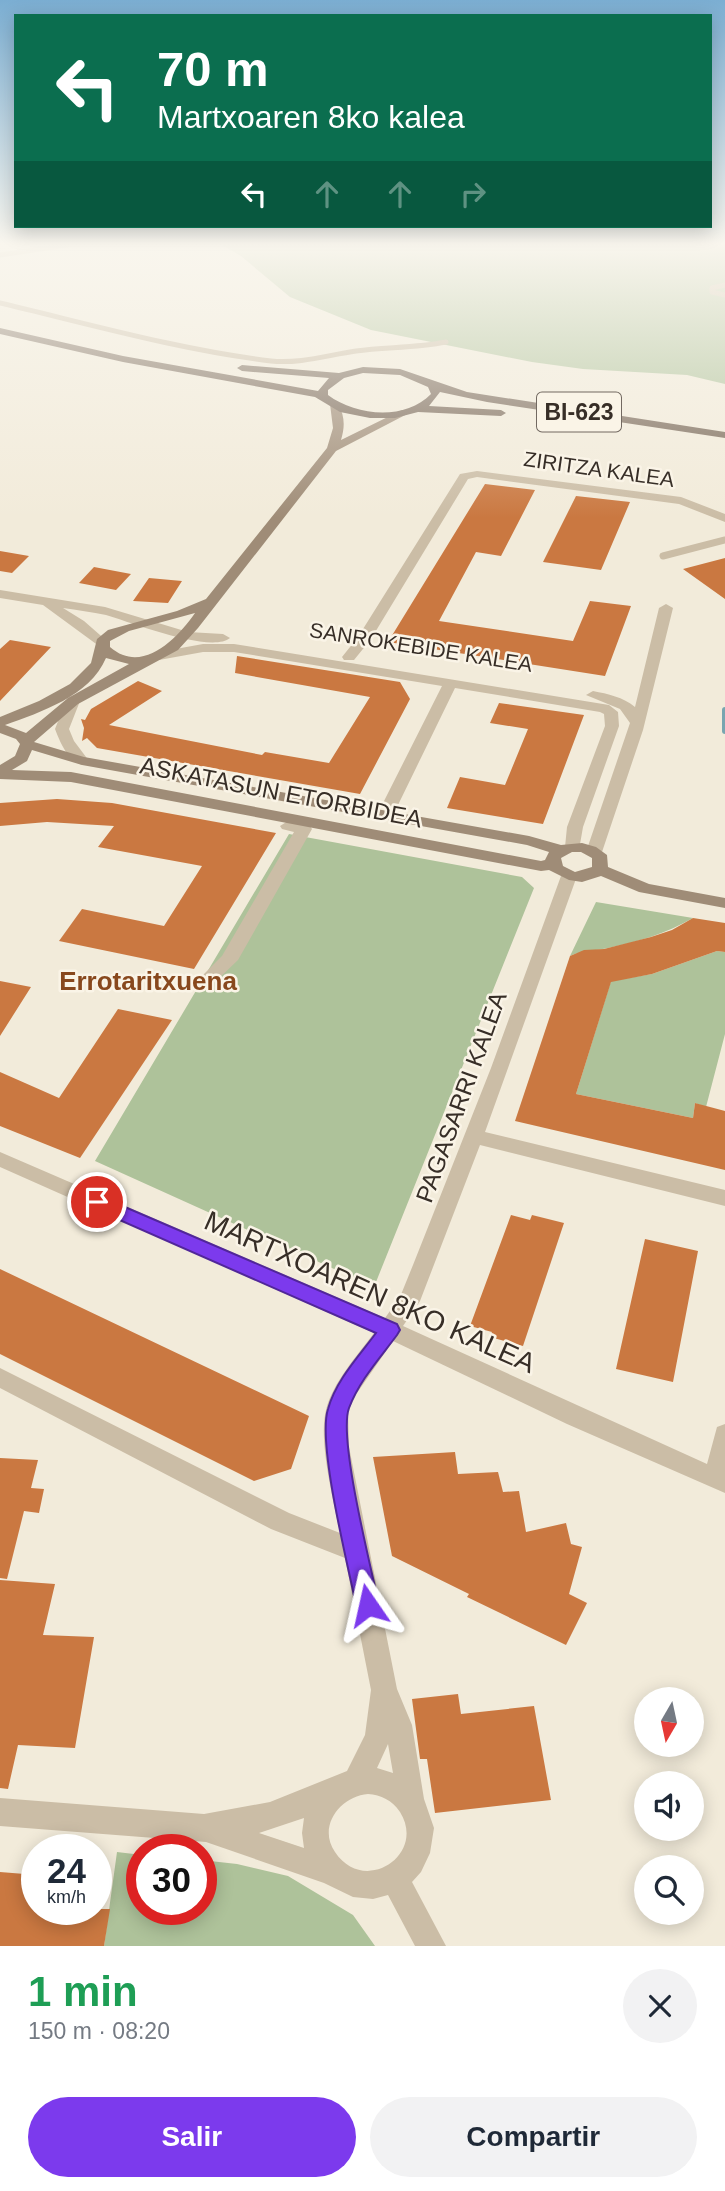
<!DOCTYPE html>
<html lang="es">
<meta charset="utf-8">
<style>
:root{--surface:#fff;--page:#f2f2f3;--text:#1f2937;--muted:#747a83;--accent:#7c3aed}
body{margin:0;font-family:Arial,sans-serif;background:var(--page);color:var(--text);height:100vh;display:flex;flex-direction:column;font-size:26px;white-space:nowrap}
*{box-sizing:border-box;margin:0}
p{font-size:23px;color:var(--muted)}
.icon{flex:none;width:38px;height:38px;fill:none;stroke:currentColor;stroke-width:2;stroke-linecap:round;stroke-linejoin:round}
.map{position:relative;height:1946px;overflow:hidden}
.panel{display:flex;flex-direction:column;background:var(--surface);flex:1}
.panel>*{flex:none}
.hud{position:absolute;left:14px;top:14px;width:698px;height:214px;border-radius:0px;box-shadow:0 4px 18px #0003;background:#0b6e4f;color:#fff;overflow:hidden}
.needle{width:46px;rotate:189deg}
.tools{position:absolute;left:634px;top:1687px;display:grid;gap:14px}
.tools a{display:grid;place-items:center;width:70px;height:70px;border-radius:50%;background:var(--surface);box-shadow:0 4px 18px #0003;font-size:35px}
.speed{position:absolute;left:21px;top:1834px;display:flex;gap:14px;font-size:35px;font-weight:700;text-align:center}
.speed>*{display:grid;place-content:center;width:91px;height:91px;border-radius:50%;background:var(--surface);box-shadow:0 4px 18px #0003;line-height:1}
.speed small{font-size:18px;font-weight:400}
.speed .limit{border:10px solid #d22;background:#fff;color:#111}
.pin{position:absolute;display:grid;place-items:center;width:60px;height:60px;color:#fff;margin:-30px;border:4px solid #fff;border-radius:50%;box-shadow:0 2px 7px #0007}
.me{position:absolute;width:77px;margin:-38px;rotate:349deg;stroke-linejoin:round;filter:drop-shadow(0 0 5px #0008)}
.turn{display:flex;align-items:center;gap:24px;height:147px;padding:0 28px;font-size:32px}
.turn .icon{width:91px;height:91px;stroke-width:2.5}
.turn b{display:block;font-size:49px;line-height:60px}
.lanes{display:flex;align-items:center;height:66px;padding:0 28px;background:#0003;justify-content:center;gap:35px;direction:ltr}
.lanes .off{opacity:.35}
.round{display:grid;place-items:center;flex:none;width:74px;height:74px;border-radius:37px;background:var(--page)}
.headline{display:flex;align-items:center;justify-content:space-between;height:119px;padding:0 28px}
h1{font-size:42px;font-weight:600;line-height:52px;color:#1e9e55}
.action{display:flex;gap:14px;margin-top:auto;padding:14px 28px}
.action a{flex:1;height:80px;border-radius:42px;background:var(--accent);color:#fff;font-size:28px;font-weight:600;line-height:80px;text-align:center}
.action a+a{background:var(--page);color:var(--text)}
.map>svg:first-child{display:block}
.green{fill:#aec29a}
.lines{fill:none;stroke-linecap:round;stroke-linejoin:round}
.stream{stroke:#78a5b0;stroke-width:6}
.building{fill:#ca7841}
.lane-far1{stroke:#cbbda6;stroke-width:5}
.lane{stroke:#cbbda6;stroke-width:7}
.street{fill:#cbbda6;fill-rule:evenodd}
.secondary{fill:#9f8c77;fill-rule:evenodd}
.primary{fill:#796858;fill-rule:evenodd}
.route{fill:#7c3aed;stroke:#51269a;stroke-width:2}
.labels{text-anchor:middle;dominant-baseline:central;stroke-width:5;stroke-linejoin:round;paint-order:stroke}
.far-street-label{font-size:21px;fill:#372e27;stroke:#faf4e7}
.shield{fill:#faf4e7;stroke:#726961;stroke-width:2}
.shield-label{font-size:23px;font-weight:bold;fill:#372e27}
.street-label{font-size:24px;fill:#372e27;stroke:#faf4e7}
.neighbourhood-label{font-size:26px;font-weight:bold;fill:#88481d;stroke:#faf4e7}
.near-street-label{font-size:28px;fill:#372e27;stroke:#faf4e7}
</style>
<div class="map">
<svg width="725" height="1946" viewBox="0 0 725 1946">
<rect width="100%" height="100%" fill="#f2ebda"/>
<path class="green" d="M222,245H725V384L687,375L583,369L532,362L371,330L290,297L241,256Z
M289,834L522,877L534,888L374,1287L95,1161Z
M596,902L693,918C667,933 638,942 608,948C594,951 583,950 570,956Z
M717,951L725,952V1034L706,1107L695,1103L693,1118L576,1094L611,981L652,974Z
M117,1852L142,1855V1909H201V1860L237,1864L288,1876L353,1915L375,1946H104Z"/>
<g class="lines">
<path class="stream" d="M725,710V731"/>
</g>
<path class="building" d="M485,484L535,490L501,556L476,552L439,621L573,641L590,601L631,606L605,676L388,642Z
M576,496L630,502L601,570L543,562Z
M0,551L29,556L12,573L0,571Z
M725,558V599L683,569Z
M94,567L131,574L116,590L79,583Z
M149,578L182,581L168,603L133,601Z
M10,640L51,647L0,701V649Z
M237,656L400,682L410,699L360,794L97,748L87,738L82,741L84,728L81,719L85,720L91,709L138,681L162,691L109,725L262,755L265,752L329,763L370,697L235,673Z
M499,703L584,715L543,824L447,808L460,777L505,785L528,729L490,723Z
M57,799L112,803L276,833L194,969L59,941L82,909L164,926L202,866L98,847L114,826L47,822L0,826V803Z
M693,918L725,923V952L717,951L652,974L611,982L576,1094L693,1118L695,1103L725,1111V1170L515,1121L570,956L584,950L604,949L651,937L672,930Z
M0,981L31,987L0,1036Z
M118,1009L172,1020L80,1158L0,1126V1072L59,1098Z
M511,1215L530,1220L532,1215L564,1223L523,1346L490,1337L492,1332L470,1326Z
M645,1239L698,1251L673,1382L616,1369Z
M0,1269L309,1416L291,1469L254,1481L0,1354Z
M455,1452L458,1474L498,1472L503,1492L519,1491L526,1532L566,1523L571,1544L582,1547L569,1594L587,1603L566,1645L467,1597L469,1594L392,1556L373,1457Z
M0,1458L38,1460L31,1488L44,1489L39,1513L24,1511L7,1579L0,1578Z
M0,1580L55,1584L43,1635L94,1637L75,1748L18,1745L8,1789L0,1788Z
M458,1694L461,1714L534,1706L551,1800L435,1813L427,1759H420L412,1699Z
M0,1872L37,1875V1909H110L104,1946H0Z"/>
<g class="lines">
<path class="lane-far1" d="M0,255L67,245
M725,285L712,288V292L725,295
M0,303C89,324 180,350 271,361C300,364 328,355 356,351C386,347 416,348 446,342"/>
<path class="lane" d="M663,556L725,540"/>
<path class="street" d="M477,471L681,497L725,514V522L679,504L477,477L468,479L371,639L354,660H344L342,657L358,637L460,474Z
M0,590L105,607L188,632L223,634L230,638C211,654 130,622 106,615C92,612 77,610 63,608L84,621L108,642V648L103,649L43,605L0,598Z
M666,604L673,608L643,730L602,852L600,855H588L586,852L630,723L620,709L586,695L593,691C608,694 623,697 635,707L659,608Z
M203,644H234L609,705L618,712L619,726L583,827L579,850H567L565,847L567,827L605,726L604,714L600,712L455,688L398,805L390,810L382,805L442,686L234,652H203L159,660L152,656L159,652Z
M73,697L80,701L69,729L74,741L89,761L82,765C68,761 60,742 55,729L66,701Z
M288,821L310,826L312,829L238,960L214,983H202L199,979L222,956L294,832L282,829L280,826Z
M569,871L577,876L485,1132L725,1190V1206L480,1145L420,1301L403,1326L707,1464L717,1427L725,1424V1493L567,1424L393,1341L357,1393L348,1411L349,1447L397,1689L412,1725L424,1799L434,1828L430,1853L421,1872L412,1882L446,1946H415L388,1895L373,1899L353,1897L324,1883L206,1842L0,1826V1798L204,1814L270,1802L347,1771L365,1735L371,1690L345,1558L271,1529L0,1388V1368L289,1513L340,1533C334,1502 318,1441 326,1410C333,1382 357,1356 374,1333L0,1167V1152L385,1318L400,1297L413,1265L491,1068L561,876ZM388,1744L393,1773L377,1768ZM368,1794C381,1795 392,1800 400,1812C427,1855 364,1896 335,1852C317,1826 341,1796 368,1794ZM304,1818L302,1833L304,1848L259,1833Z"/>
<path class="secondary" d="M330,404H338C345,416 345,427 341,440L402,410L411,412L336,451L198,628L178,650L78,704L34,742L84,757L529,836L561,845L582,843L596,847L607,855L608,867L649,884L725,898V908L639,892L601,876L582,882L569,880L549,870L541,871L71,782L0,779V765L15,756L20,744L16,739L0,733V717L39,701L70,684L91,663L97,639L108,630L177,611L206,599L327,448L333,428ZM195,613C177,639 142,675 110,647V641L129,631ZM106,658L129,664L68,698L26,733L5,725C41,712 90,696 106,658ZM32,750L82,765L527,845L549,852L545,860L541,861L71,772L12,770L27,761ZM572,852H581L592,858V867L575,872L563,866L561,858Z"/>
<path class="primary" d="M0,328L123,356L318,391L329,378L242,371L237,368L242,365L339,373L363,367L400,369L467,392L725,432V438L487,402L440,392L429,406L501,410L506,413L501,416L418,412L395,418H370L340,412L315,397L123,362L0,334ZM363,373L400,375L428,387L431,394C405,421 356,416 328,395V390L344,378Z"/>
</g>
<linearGradient id="sky" x2="0" y2="1"><stop stop-color="#7baed2"/><stop offset="0.47" stop-color="#f9f6ee"/><stop offset="1" stop-color="#f9f6ee" stop-opacity="0"/></linearGradient>
<rect width="725" height="518" fill="url(#sky)"/>
<path class="route" d="M97,1195L397,1324L400,1330L397,1335C380,1358 359,1381 349,1408C338,1438 371,1567 379,1605L376,1613L368,1616L359,1613L356,1605C348,1565 317,1443 328,1409C336,1380 359,1356 376,1333L90,1207L87,1202L90,1197Z"/>
<g class="labels">
<g class="far-street-label">
<text transform="translate(599 469) rotate(8)">ZIRITZA KALEA</text>
<text transform="translate(421 647) rotate(9)">SANROKEBIDE KALEA</text>
</g>
<rect class="shield" x="537" y="392.5" width="84" height="39" rx="5"/>
<g class="shield-label">
<text x="579" y="412">BI-623</text>
</g>
<g class="street-label">
<text transform="translate(281 792) rotate(11)">ASKATASUN ETORBIDEA</text>
<text transform="translate(461 1097) rotate(-70)">PAGASARRI KALEA</text>
</g>
<g class="neighbourhood-label">
<text x="148" y="981">Errotaritxuena</text>
</g>
<g class="near-street-label">
<text transform="translate(370 1292) rotate(24)">MARTXOAREN 8KO KALEA</text>
</g>
</g>
</svg>
<div class="tools">
<a><svg class="needle" viewBox="-14 -14 28 28"><path d="M0-13l5 13h-10z" fill="#e53935"/><path d="M0 13l5-13h-10z" fill="#747a83"/></svg></a>
<a><svg class="icon" aria-label="sound" viewBox="0 0 24 24"><path d="M4 9h4l5-4v14l-5-4H4zM17 9q2 3 0 6"/></svg></a>
<a><svg class="icon" aria-label="search" viewBox="0 0 24 24"><circle cx="10" cy="10" r="6"/><path d="M15 15l6 6"/></svg></a>
</div>
<div class="speed"><div>24<small>km/h</small></div><div class="limit">30</div></div>
<div class="pin" style="left:97px;top:1202px;background:#d93025"><svg class="icon" aria-label="arrive" viewBox="0 0 24 24"><path d="M6 21V4h12l-3 4 3 4H6"/></svg></div>
<svg class="me" style="left:368px;top:1605px" viewBox="-20 -20 40 40"><path d="M0-17L14 15 0 8-14 15z" fill="#7c3aed" stroke="#fff" stroke-width="4"/></svg>
<div class="hud">
<div class="turn"><svg class="icon" aria-label="left" viewBox="0 0 24 24"><path d="M17 20v-9H6M10 6l-5 5 5 5"/></svg><div><b>70 m</b>Martxoaren 8ko kalea</div></div>
<div class="lanes"><svg class="icon" aria-label="left" viewBox="0 0 24 24"><path d="M17 20v-9H6M10 6l-5 5 5 5"/></svg><svg class="icon off" aria-label="ahead" viewBox="0 0 24 24"><path d="M12 20V5M6 11l6-6 6 6"/></svg><svg class="icon off" aria-label="ahead" viewBox="0 0 24 24"><path d="M12 20V5M6 11l6-6 6 6"/></svg><svg class="icon off" aria-label="right" viewBox="0 0 24 24"><path d="M7 20v-9h11M14 6l5 5-5 5"/></svg></div>
</div>
</div>
<section class="panel">
<div class="headline"><div><h1>1 min</h1><p>150 m · 08:20</p></div><a class="round"><svg class="icon" aria-label="close" viewBox="0 0 24 24"><path d="M6 6l12 12M18 6L6 18"/></svg></a></div>
<div class="action"><a>Salir</a><a>Compartir</a></div>
</section>
